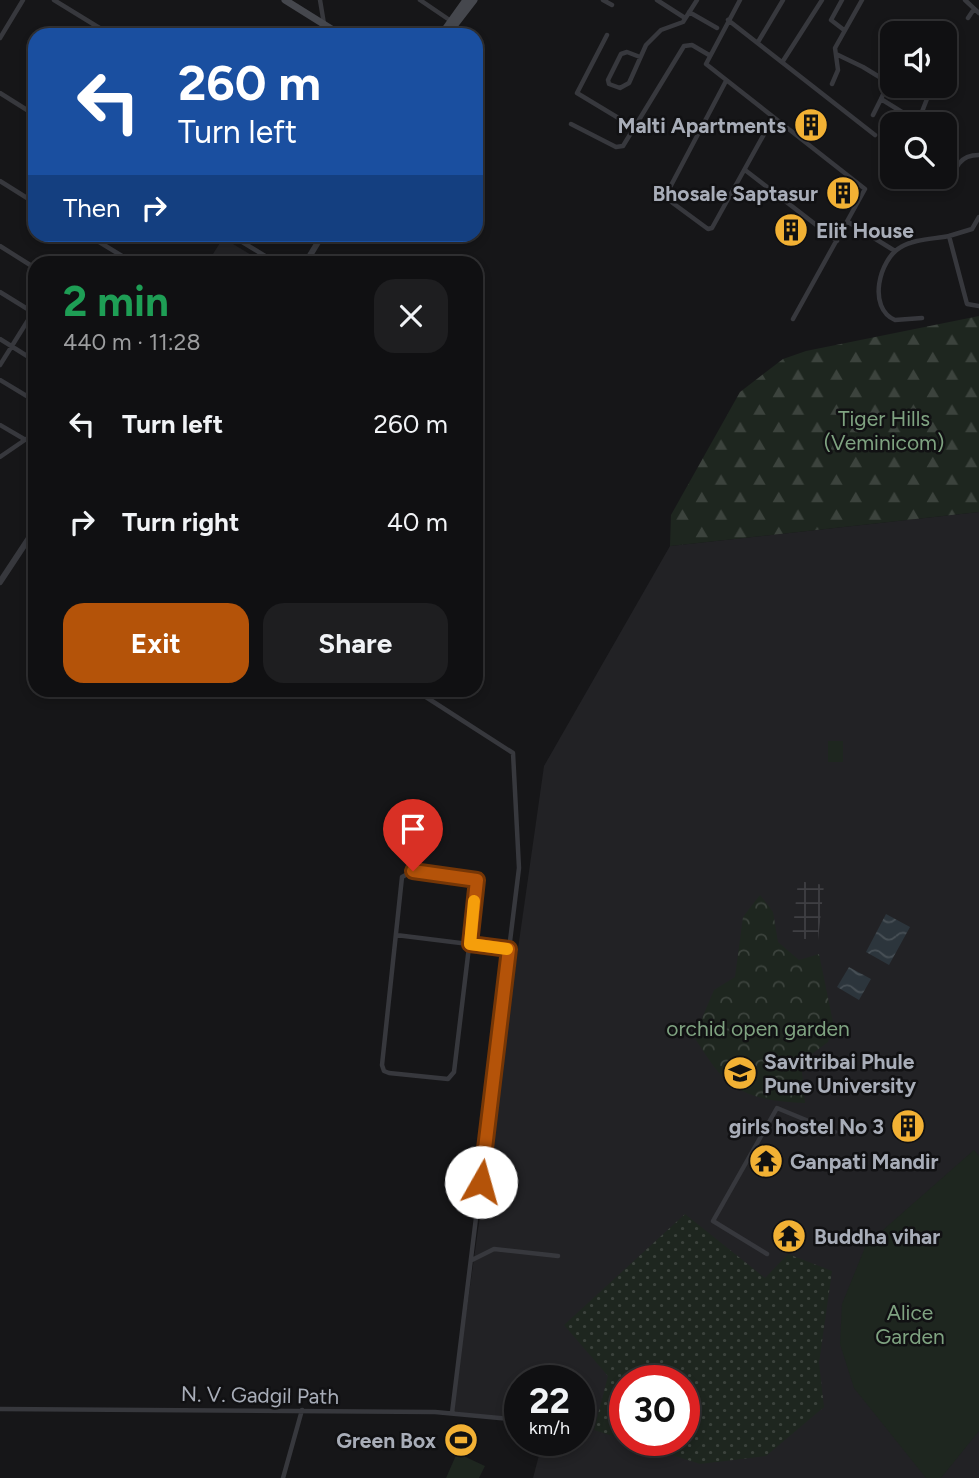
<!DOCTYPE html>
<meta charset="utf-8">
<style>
:root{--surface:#101012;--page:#1e1e20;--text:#f1f3f6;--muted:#9c9d9f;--line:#303032;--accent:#b45309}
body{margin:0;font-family:Figtree,sans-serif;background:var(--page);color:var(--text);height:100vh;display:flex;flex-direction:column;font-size:26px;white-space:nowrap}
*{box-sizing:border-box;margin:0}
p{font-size:23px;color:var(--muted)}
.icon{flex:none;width:38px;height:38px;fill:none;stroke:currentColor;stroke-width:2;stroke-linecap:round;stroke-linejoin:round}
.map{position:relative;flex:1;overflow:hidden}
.drawer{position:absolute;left:28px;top:256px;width:455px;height:441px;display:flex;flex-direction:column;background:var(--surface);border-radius:21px;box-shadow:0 4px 10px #0003,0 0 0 2px var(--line)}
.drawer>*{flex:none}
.guide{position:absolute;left:28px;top:28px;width:455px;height:214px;border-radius:21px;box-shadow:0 4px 10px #0003,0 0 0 2px var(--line);background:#1a4fa0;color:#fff;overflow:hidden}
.buttons{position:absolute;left:880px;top:21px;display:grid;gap:14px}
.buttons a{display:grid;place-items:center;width:77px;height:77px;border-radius:14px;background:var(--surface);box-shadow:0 4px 10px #0003,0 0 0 2px var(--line);font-size:35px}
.speed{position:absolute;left:504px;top:1365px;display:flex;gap:14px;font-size:35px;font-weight:700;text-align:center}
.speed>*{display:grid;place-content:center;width:91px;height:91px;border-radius:50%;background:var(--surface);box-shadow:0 4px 10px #0003,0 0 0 2px var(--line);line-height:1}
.speed small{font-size:18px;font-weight:400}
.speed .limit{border:10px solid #d22;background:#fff;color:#111}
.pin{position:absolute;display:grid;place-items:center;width:60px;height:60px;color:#fff;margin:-72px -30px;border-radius:50% 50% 50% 0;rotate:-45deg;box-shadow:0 0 7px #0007}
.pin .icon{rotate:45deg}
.me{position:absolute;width:77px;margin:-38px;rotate:7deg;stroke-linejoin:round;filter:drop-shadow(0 0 5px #0008)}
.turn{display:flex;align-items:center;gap:24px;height:147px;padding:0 35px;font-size:32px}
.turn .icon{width:91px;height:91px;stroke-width:2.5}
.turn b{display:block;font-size:49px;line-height:60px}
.then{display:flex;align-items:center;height:66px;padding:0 35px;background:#0003;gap:14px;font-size:26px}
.round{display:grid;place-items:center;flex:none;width:74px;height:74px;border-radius:21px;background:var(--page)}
.overview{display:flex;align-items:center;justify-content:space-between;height:119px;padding:0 35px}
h1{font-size:42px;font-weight:700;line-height:52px;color:#1e9e55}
.primary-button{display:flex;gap:14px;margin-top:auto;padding:14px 35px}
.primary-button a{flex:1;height:80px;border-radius:21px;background:var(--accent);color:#fff;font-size:28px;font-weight:700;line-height:80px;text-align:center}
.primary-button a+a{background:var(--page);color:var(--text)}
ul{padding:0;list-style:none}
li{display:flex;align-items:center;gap:21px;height:98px;padding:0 35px}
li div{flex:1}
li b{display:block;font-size:26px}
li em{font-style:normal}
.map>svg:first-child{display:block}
.built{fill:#222225;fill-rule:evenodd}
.industrial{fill:url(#industrial-grid)}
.grass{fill:url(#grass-dots)}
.forest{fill:url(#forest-firs)}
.park{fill:url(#park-crowns)}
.garden{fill:#1e261f}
.water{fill:url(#water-waves)}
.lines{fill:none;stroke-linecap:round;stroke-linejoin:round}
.minor{stroke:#37383d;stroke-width:4.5}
.tertiary{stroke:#37383d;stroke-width:6}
.secondary{stroke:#45474d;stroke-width:7}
.route-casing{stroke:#753606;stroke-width:18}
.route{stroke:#b45309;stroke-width:12}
.slow{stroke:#f59e0b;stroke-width:12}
.labels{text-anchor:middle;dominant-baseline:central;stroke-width:5;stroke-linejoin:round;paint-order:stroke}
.poi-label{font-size:21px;font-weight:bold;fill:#a8adb8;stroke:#111113;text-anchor:end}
.park-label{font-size:21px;fill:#7fa381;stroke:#111113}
.street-label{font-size:21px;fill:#a8adb8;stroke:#111113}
</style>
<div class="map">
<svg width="979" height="1478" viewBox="0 0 979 1478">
<defs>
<pattern id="industrial-grid" width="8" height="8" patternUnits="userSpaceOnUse" patternTransform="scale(1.75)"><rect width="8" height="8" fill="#222225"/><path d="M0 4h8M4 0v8" fill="none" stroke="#3f3f43"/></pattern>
<pattern id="grass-dots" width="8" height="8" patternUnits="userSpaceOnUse" patternTransform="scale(1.75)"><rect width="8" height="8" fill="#1e261f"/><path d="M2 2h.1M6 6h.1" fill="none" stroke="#3c433d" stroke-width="1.8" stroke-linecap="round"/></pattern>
<pattern id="forest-firs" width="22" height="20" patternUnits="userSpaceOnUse" patternTransform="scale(1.75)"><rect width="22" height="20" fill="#1e261f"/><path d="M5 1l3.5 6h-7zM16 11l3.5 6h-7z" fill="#3c433d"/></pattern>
<pattern id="park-crowns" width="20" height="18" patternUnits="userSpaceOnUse" patternTransform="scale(1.75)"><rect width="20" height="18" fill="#1e261f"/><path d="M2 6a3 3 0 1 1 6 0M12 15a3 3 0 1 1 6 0" fill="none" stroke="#3c433d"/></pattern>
<pattern id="water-waves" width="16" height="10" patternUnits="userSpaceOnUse" patternTransform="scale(1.75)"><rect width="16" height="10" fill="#2c353c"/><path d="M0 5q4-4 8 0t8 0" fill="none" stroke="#485056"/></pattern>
</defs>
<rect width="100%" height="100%" fill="#161618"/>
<path class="built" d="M223,238L263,262H208Z
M979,512V1478H533L543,1440H579V1381H520V1421L452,1413L544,766L670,546ZM625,1381H684V1440H625Z"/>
<path class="industrial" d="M798,881L824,885L818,940L792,938Z"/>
<path class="grass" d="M685,1214L765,1278L788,1254L832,1271L819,1363L824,1407L766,1456L700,1464L626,1440H684V1381H625V1440L594,1430L608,1376L564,1325Z"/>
<path class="forest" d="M979,316V512L670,546L671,515L740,392L783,359L806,351Z"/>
<path class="park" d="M760,895L773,912L778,942L799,960L819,954L833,1022L828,1042L801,1062L805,1103C776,1102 745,1099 723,1077C712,1066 703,1050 694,1037L714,990L735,977L743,917Z"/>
<path class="garden" d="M828,741H843V762H828Z
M974,1150L979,1156V1431L941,1478H926L854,1388L840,1344L842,1304L866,1245Z
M451,1426L478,1437L471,1454L444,1443Z
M457,1453L485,1466L479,1478H446Z"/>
<path class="water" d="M886,914L910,927L889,965L866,952Z
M849,967L871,979L859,1000L837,987Z"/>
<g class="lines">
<path class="minor" d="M54,0L111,35
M320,0L324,24
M420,0L451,21
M603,0L612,5
M657,0L685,18
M740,0L706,64L865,189L793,319
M842,0L831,20L844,30
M965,0L979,13
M689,12L717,28
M968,18L974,9
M728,20L875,135
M607,35L577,93L635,128
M0,38L23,0
M758,42L783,0
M836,54L863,67L886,81L888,84L881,99
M640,57L627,52L621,54L608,80L609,84L620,88L629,83L646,45L661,30L683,22L697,0
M783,61L822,0
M726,81L667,193L670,201L708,229L712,228L773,118
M832,84L838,70L835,48L862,0
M940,86L947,92L952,90
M0,93L35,115
M873,115L881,99L918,122L932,86
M571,124L616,147L623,146L684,46L692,45L709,55
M745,170L837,241
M0,181L35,203
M950,186C955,169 958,155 979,155
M979,217L972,229L949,236L967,304L979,306
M848,222L895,251
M86,234L132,262
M229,234L275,262
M0,246L35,268
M0,292L34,313
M922,318L895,320C867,308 879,259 901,247C914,239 934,239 949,236
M0,339L35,361
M0,365L35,309
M0,380L35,401
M0,425L24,439
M0,457L35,433
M415,690L513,753L519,868L452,1413
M413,871L477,880L454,1072L448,1079L389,1073L384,1071L382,1065L402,877Z
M396,935L509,949
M767,1254L713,1221L777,1108L835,1132
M472,1260L494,1249L558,1256
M0,1409L435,1412L520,1420
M283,1478L302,1410"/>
<path class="tertiary" d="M306,262L323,234
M0,582L35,529"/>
<path class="secondary" d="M285,0L341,35
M441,35L466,0
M447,35L474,0"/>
</g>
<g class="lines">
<g class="route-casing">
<path id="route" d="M413,871L477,880L470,944L509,949L481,1182"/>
</g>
<use href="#route" class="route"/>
<path class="slow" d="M474,901L470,944L507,949"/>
</g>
<defs>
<g id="building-disc" transform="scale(1.75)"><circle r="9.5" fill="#f2b134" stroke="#111113"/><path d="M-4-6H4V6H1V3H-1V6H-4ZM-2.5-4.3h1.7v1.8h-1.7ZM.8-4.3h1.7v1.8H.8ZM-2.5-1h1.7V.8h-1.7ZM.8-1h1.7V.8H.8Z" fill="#111"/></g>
<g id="university-disc" transform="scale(1.75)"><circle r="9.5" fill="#f2b134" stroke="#111113"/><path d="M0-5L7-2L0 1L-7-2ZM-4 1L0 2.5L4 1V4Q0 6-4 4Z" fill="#111"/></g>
<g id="temple-disc" transform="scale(1.75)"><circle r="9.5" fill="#f2b134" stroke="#111113"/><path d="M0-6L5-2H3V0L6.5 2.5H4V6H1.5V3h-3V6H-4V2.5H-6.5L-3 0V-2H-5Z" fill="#111"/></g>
<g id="stadium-disc" transform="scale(1.75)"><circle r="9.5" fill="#f2b134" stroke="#111113"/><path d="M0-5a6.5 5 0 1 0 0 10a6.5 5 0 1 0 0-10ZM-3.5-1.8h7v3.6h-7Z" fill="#111"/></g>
</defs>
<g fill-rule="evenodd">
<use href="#building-disc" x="811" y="125"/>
<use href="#building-disc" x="843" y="193"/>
<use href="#building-disc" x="791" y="230"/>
<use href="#university-disc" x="740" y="1073"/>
<use href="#building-disc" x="908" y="1126"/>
<use href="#temple-disc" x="766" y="1161"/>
<use href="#temple-disc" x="789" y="1236"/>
<use href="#stadium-disc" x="461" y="1440"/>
</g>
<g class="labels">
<g class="poi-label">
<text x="786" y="125">Malti Apartments</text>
<text x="818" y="193">Bhosale Saptasur</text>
<text x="816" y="230" text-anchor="start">Elit House</text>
<text x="764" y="1061" text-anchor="start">Savitribai Phule<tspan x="764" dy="24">Pune University</tspan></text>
<text x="884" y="1126">girls hostel No 3</text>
<text x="790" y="1161" text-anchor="start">Ganpati Mandir</text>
<text x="814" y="1236" text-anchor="start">Buddha vihar</text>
<text x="436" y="1440">Green Box</text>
</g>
<g class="park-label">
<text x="884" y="418">Tiger Hills<tspan x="884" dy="24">(Veminicom)</tspan></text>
<text x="758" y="1028">orchid open garden</text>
<text x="910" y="1312">Alice<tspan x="910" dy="24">Garden</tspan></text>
</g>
<g class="street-label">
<text transform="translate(260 1395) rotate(1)">N. V. Gadgil Path</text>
</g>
</g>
</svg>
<div class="buttons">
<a><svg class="icon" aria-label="sound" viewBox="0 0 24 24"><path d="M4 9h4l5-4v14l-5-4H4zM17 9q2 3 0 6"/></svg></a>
<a><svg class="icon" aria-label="search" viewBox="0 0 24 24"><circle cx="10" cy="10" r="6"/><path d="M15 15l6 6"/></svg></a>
</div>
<div class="speed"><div>22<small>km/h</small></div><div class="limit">30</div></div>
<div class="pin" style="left:413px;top:871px;background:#d93025"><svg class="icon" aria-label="arrive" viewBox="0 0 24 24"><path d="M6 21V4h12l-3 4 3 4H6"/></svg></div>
<svg class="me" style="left:481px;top:1182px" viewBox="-20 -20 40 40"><circle r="19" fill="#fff"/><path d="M0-13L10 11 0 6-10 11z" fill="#b45309"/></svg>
<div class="guide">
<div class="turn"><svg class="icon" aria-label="left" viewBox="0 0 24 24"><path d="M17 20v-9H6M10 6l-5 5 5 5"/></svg><div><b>260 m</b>Turn left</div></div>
<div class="then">Then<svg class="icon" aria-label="right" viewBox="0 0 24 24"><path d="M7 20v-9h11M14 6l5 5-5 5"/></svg></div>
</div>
<section class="drawer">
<div class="overview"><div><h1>2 min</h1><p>440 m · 11:28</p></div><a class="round"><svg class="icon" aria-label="close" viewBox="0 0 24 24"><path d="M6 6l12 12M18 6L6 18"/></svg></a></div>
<ul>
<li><svg class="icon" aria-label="left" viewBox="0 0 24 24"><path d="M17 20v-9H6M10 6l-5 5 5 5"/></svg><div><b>Turn left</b></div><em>260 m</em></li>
<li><svg class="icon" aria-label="right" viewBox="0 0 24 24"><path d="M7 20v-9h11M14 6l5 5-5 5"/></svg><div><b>Turn right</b></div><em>40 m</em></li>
</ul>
<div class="primary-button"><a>Exit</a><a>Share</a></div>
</section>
</div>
